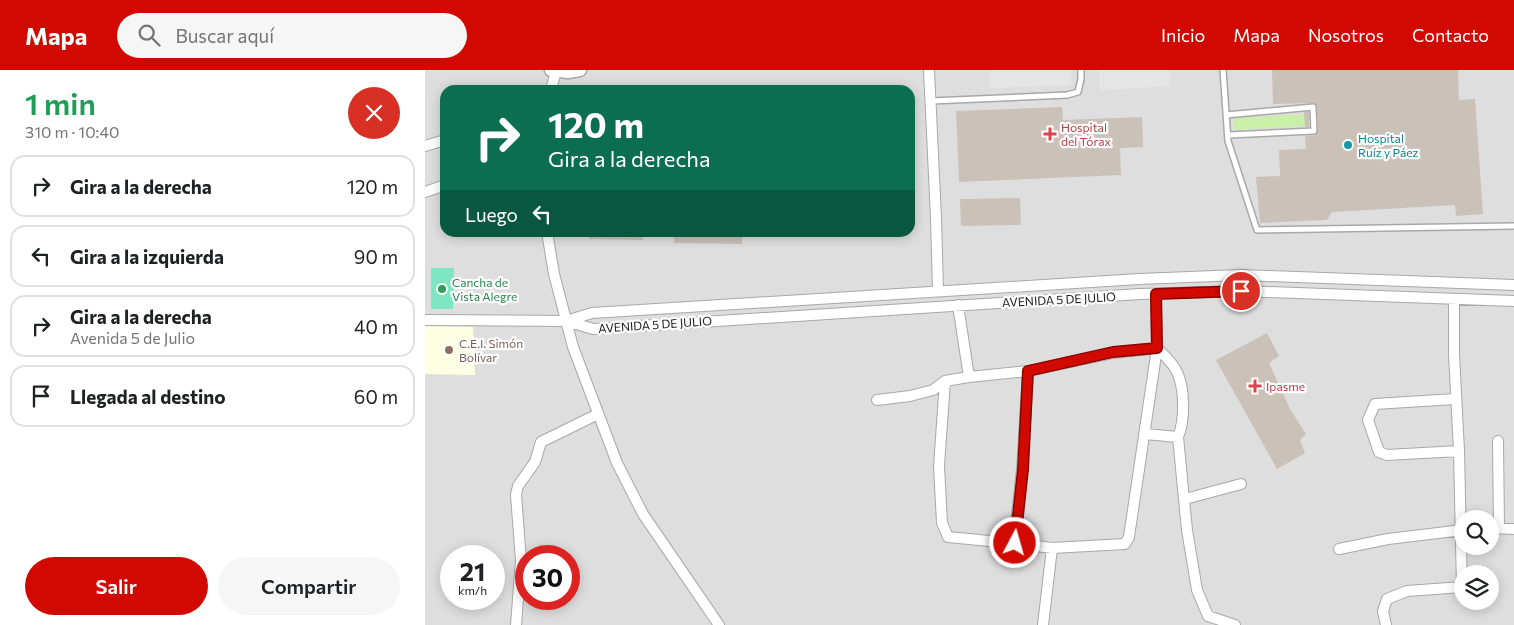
<!DOCTYPE html>
<html lang="es">
<meta charset="utf-8">
<style>
:root{--surface:#fff;--page:#f6f6f6;--text:#202124;--muted:#757577;--line:#e0e0e0;--accent:#d10900}
body{margin:0;font-family:Commissioner,sans-serif;background:var(--page);color:var(--text);height:100vh;display:flex;flex-direction:column;font-size:19px;white-space:nowrap}
*{box-sizing:border-box;margin:0}
p{font-size:16px;color:var(--muted)}
.icon{flex:none;width:28px;height:28px;fill:none;stroke:currentColor;stroke-width:2;stroke-linecap:round;stroke-linejoin:round}
.map{position:relative;flex:1;overflow:hidden}
.details{display:flex;flex-direction:column;background:var(--surface);width:425px}
.details>*{flex:none}
.banner{position:absolute;left:15px;top:15px;width:475px;height:152px;border-radius:15px;box-shadow:0 2px 12px #0003;background:#0b6e4f;color:#fff;overflow:hidden}
.buttons{position:absolute;left:1029px;top:440px;display:grid;gap:10px}
.buttons a{display:grid;place-items:center;width:45px;height:45px;border-radius:50%;background:var(--surface);box-shadow:0 2px 12px #0003;font-size:25px}
.speed{position:absolute;left:15px;top:475px;display:flex;gap:10px;font-size:25px;font-weight:700;text-align:center}
.speed>*{display:grid;place-content:center;width:65px;height:65px;border-radius:50%;background:var(--surface);box-shadow:0 2px 12px #0003;line-height:1}
.speed small{font-size:12px;font-weight:400}
.speed .limit{border:8px solid #d22;background:#fff;color:#111}
.pin{position:absolute;display:grid;place-items:center;width:42px;height:42px;color:#fff;margin:-21px;border:2px solid #fff;border-radius:50%;box-shadow:0 1px 5px #0007}
.me{position:absolute;width:55px;margin:-28px;rotate:6deg;stroke-linejoin:round;filter:drop-shadow(0 0 4px #0008)}
.turn{display:flex;align-items:center;gap:18px;height:105px;padding:0 25px;font-size:22px}
.turn .icon{width:65px;height:65px;stroke-width:2.5}
.turn b{display:block;font-size:35px;line-height:42px}
.then{display:flex;align-items:center;height:48px;padding:0 25px;background:#0003;gap:10px;font-size:19px}
.round{display:grid;place-items:center;flex:none;width:52px;height:52px;border-radius:26px;background:var(--page)}
.head{display:flex;align-items:center;justify-content:space-between;height:85px;padding:0 25px}
h1{font-size:30px;font-weight:600;line-height:38px;color:#1e9e55}
.primary-button{display:flex;gap:10px;margin-top:auto;padding:10px 25px}
.primary-button a{flex:1;height:58px;border-radius:30px;background:var(--accent);color:#fff;font-size:20px;font-weight:600;line-height:58px;text-align:center}
.primary-button a+a{background:var(--page);color:var(--text)}
ul{padding:0;list-style:none}
li{display:flex;align-items:center;gap:15px;height:62px;margin:0 10px 8px;padding:0 15px;border:2px solid var(--line);border-radius:15px}
li div{flex:1}
li b{display:block;font-size:19px}
li em{font-style:normal}
header{display:flex;align-items:center;gap:30px;box-sizing:border-box;height:70px;padding:0 25px;background:var(--accent);color:#fff}
header strong{font-size:24px}
nav{display:flex;gap:28px;margin-inline-start:auto;font-size:18px}
.search{width:350px;height:45px;background:var(--page);display:flex;align-items:center;gap:12px;box-sizing:border-box;padding:0 18px;border-radius:28px;color:var(--muted);font-size:19px}
main{display:flex;flex:1;min-height:0}
.map>svg:first-child{display:block}
.residential{fill:#dfdede;fill-rule:evenodd}
.education{fill:#feffe2}
.grass{fill:#c9efa9}
.pitch{fill:#7fe6c3}
.parking{fill:#e5e5e5}
.building{fill:#cac1b9}
.lines{fill:none;stroke-linecap:round;stroke-linejoin:round}
.service-casing{stroke:#a8a8a8;stroke-width:8}
.minor-casing{stroke:#a8a8a8;stroke-width:12}
.tertiary-casing{stroke:#a8a8a8;stroke-width:15}
.service{stroke:#fff;stroke-width:5}
.minor{stroke:#fff;stroke-width:10}
.tertiary{stroke:#fff;stroke-width:12}
.route-casing{stroke:#880600;stroke-width:12}
.route{stroke:#d10900;stroke-width:9}
.health-dot{fill:#e0444e;stroke:#fff;stroke-width:2}
.culture-dot{fill:#0f9aa8;stroke:#fff;stroke-width:2}
.leisure-dot{fill:#2e9e5b;stroke:#fff;stroke-width:2}
.education-dot{fill:#8d6e63;stroke:#fff;stroke-width:2}
.labels{text-anchor:middle;dominant-baseline:central;stroke-width:4.5;stroke-linejoin:round;paint-order:stroke}
.health-label{font-size:12px;fill:#be3a42;stroke:#fff;text-anchor:start}
.culture-label{font-size:12px;fill:#0d838f;stroke:#fff;text-anchor:start}
.leisure-label{font-size:12px;fill:#27864d;stroke:#fff;text-anchor:start}
.street-label{font-size:12px;fill:#212121;stroke:#fff}
.education-label{font-size:12px;fill:#785e54;stroke:#fff;text-anchor:start}
</style>
<header>
<strong>Mapa</strong>
<div class="search"><svg class="icon" aria-label="search" viewBox="0 0 24 24"><circle cx="10" cy="10" r="6"/><path d="M15 15l6 6"/></svg>Buscar aquí</div>
<nav><a>Inicio</a><a>Mapa</a><a>Nosotros</a><a>Contacto</a></nav>
</header>
<main>
<section class="details">
<div class="head"><div><h1>1 min</h1><p>310 m · 10:40</p></div><a class="round" style="background:#d93025;color:#fff"><svg class="icon" aria-label="close" viewBox="0 0 24 24"><path d="M6 6l12 12M18 6L6 18"/></svg></a></div>
<ul>
<li><svg class="icon" aria-label="right" viewBox="0 0 24 24"><path d="M7 20v-9h11M14 6l5 5-5 5"/></svg><div><b>Gira a la derecha</b></div><em>120 m</em></li>
<li><svg class="icon" aria-label="left" viewBox="0 0 24 24"><path d="M17 20v-9H6M10 6l-5 5 5 5"/></svg><div><b>Gira a la izquierda</b></div><em>90 m</em></li>
<li><svg class="icon" aria-label="right" viewBox="0 0 24 24"><path d="M7 20v-9h11M14 6l5 5-5 5"/></svg><div><b>Gira a la derecha</b><p>Avenida 5 de Julio</p></div><em>40 m</em></li>
<li><svg class="icon" aria-label="arrive" viewBox="0 0 24 24"><path d="M6 21V4h12l-3 4 3 4H6"/></svg><div><b>Llegada al destino</b></div><em>60 m</em></li>
</ul>
<div class="primary-button"><a>Salir</a><a>Compartir</a></div>
</section>
<div class="map">
<svg width="1089" height="555" viewBox="0 0 1089 555">
<rect width="100%" height="100%" fill="#f2eee7"/>
<path class="residential" d="M0,0H1089V555H0ZM20,20H485V162H20ZM1038,449H1065V476H1038ZM26,486H69V529H26ZM101,486H144V529H101ZM1038,504H1065V531H1038Z"/>
<path class="education" d="M0,256L48,257L50,305L0,304Z"/>
<path class="grass" d="M882,44V56L808,60V48Z"/>
<path class="pitch" d="M6,198H29L28,239H6Z"/>
<path class="parking" d="M565,0H646V15L565,18Z
M674,0H745V16L675,20Z"/>
<path class="building" d="M847,0H1033L1034,30L1050,29L1058,144L1031,146L1030,135L907,142L902,150L835,153L831,107L855,106L854,80L881,79L880,66L891,65L893,61L892,37L890,33L848,34Z
M637,37L638,50L717,47L718,77L695,78L696,105L534,112L531,41Z
M879,42H884V57H880Z
M595,128L596,155L536,156L535,129Z
M165,162H218V170L164,169Z
M249,162H318L317,174L249,173Z
M842,263L854,286L844,293L865,339L881,364L875,370L880,383L852,399L791,290Z"/>
<g class="lines">
<g class="service-casing">
<path id="service" d="M798,0L803,71L832,160L1089,156
M506,31L642,25L653,22L656,9V0
M801,45L888,37L889,61L803,65"/>
</g>
<g class="minor-casing">
<path id="minor" d="M504,0L511,148L513,220
M126,20L131,1
M0,76L20,70
M0,122L20,115
M122,162L129,204L148,277L192,393L218,444L294,555
M533,235L544,307
M0,250L141,251L167,243L714,209L816,205L1089,215
M142,251L168,259L715,224L816,221L1089,231
M520,311L514,396L517,453L523,467L596,474L627,478L700,474L704,467L732,278L731,224
M1030,329L950,334L943,350L954,382L962,385L1034,381
M452,330L485,326L508,320L520,311L544,307L603,301L688,283L732,278C739,285 748,293 752,302C760,319 760,350 753,367L762,460L772,520L783,546L810,555
M720,364L753,367
M1073,371L1074,458
M760,429L816,414
M1065,458L1089,459
M589,473L597,399L603,301
M914,479L963,469L1038,460
M91,555L96,490L91,425L93,416L110,392L116,372L173,344
M618,555L627,478
M961,555L958,541L962,529L982,521L1037,517L1034,381L1029,284V229"/>
</g>
<g class="tertiary-casing">
<path id="tertiary" d="M126,0L143,2L155,0"/>
</g>
<use href="#service" class="service"/>
<use href="#minor" class="minor"/>
<use href="#tertiary" class="tertiary"/>
</g>
<g class="lines">
<g class="route-casing">
<path id="route" d="M590,473L598,399L603,301L688,282L732,278L731,224L816,221"/>
</g>
<use href="#route" class="route"/>
</g>
<g class="health-dot">
<path d="M622.5 56.5h5v5h5v5h-5v5h-5v-5h-5v-5h5z"/>
<path d="M827.5 308.5h5v5h5v5h-5v5h-5v-5h-5v-5h5z"/>
</g>
<circle class="culture-dot" cx="923" cy="75" r="5"/>
<circle class="leisure-dot" cx="17" cy="219" r="5"/>
<circle class="education-dot" cx="24" cy="280" r="5"/>
<g class="labels">
<g class="health-label">
<text x="636" y="57">Hospital<tspan x="636" dy="14">del Tórax</tspan></text>
<text x="841" y="316">Ipasme</text>
</g>
<g class="culture-label">
<text x="933" y="68">Hospital<tspan x="933" dy="14">Ruíz y Páez</tspan></text>
</g>
<g class="leisure-label">
<text x="27" y="212">Cancha de<tspan x="27" dy="14">Vista Alegre</tspan></text>
</g>
<g class="street-label">
<text transform="translate(634 229) rotate(-3)">AVENIDA 5 DE JULIO</text>
<text transform="translate(230 254) rotate(-4)">AVENIDA 5 DE JULIO</text>
</g>
<g class="education-label">
<text x="34" y="273">C.E.I. Simón<tspan x="34" dy="14">Bolívar</tspan></text>
</g>
</g>
</svg>
<div class="buttons">
<a><svg class="icon" aria-label="search" viewBox="0 0 24 24"><circle cx="10" cy="10" r="6"/><path d="M15 15l6 6"/></svg></a>
<a><svg class="icon" aria-label="layers" viewBox="0 0 24 24"><path d="M12 4l9 5-9 5-9-5zM3 14l9 5 9-5"/></svg></a>
</div>
<div class="speed"><div>21<small>km/h</small></div><div class="limit">30</div></div>
<div class="pin" style="left:816px;top:221px;background:#d93025"><svg class="icon" aria-label="arrive" viewBox="0 0 24 24"><path d="M6 21V4h12l-3 4 3 4H6"/></svg></div>
<svg class="me" style="left:590px;top:473px" viewBox="-20 -20 40 40"><circle r="17" fill="#d10900" stroke="#fff" stroke-width="3"/><path d="M0-11L8 9 0 5-8 9z" fill="#fff"/></svg>
<div class="banner">
<div class="turn"><svg class="icon" aria-label="right" viewBox="0 0 24 24"><path d="M7 20v-9h11M14 6l5 5-5 5"/></svg><div><b>120 m</b>Gira a la derecha</div></div>
<div class="then">Luego<svg class="icon" aria-label="left" viewBox="0 0 24 24"><path d="M17 20v-9H6M10 6l-5 5 5 5"/></svg></div>
</div>
</div>
</main>
